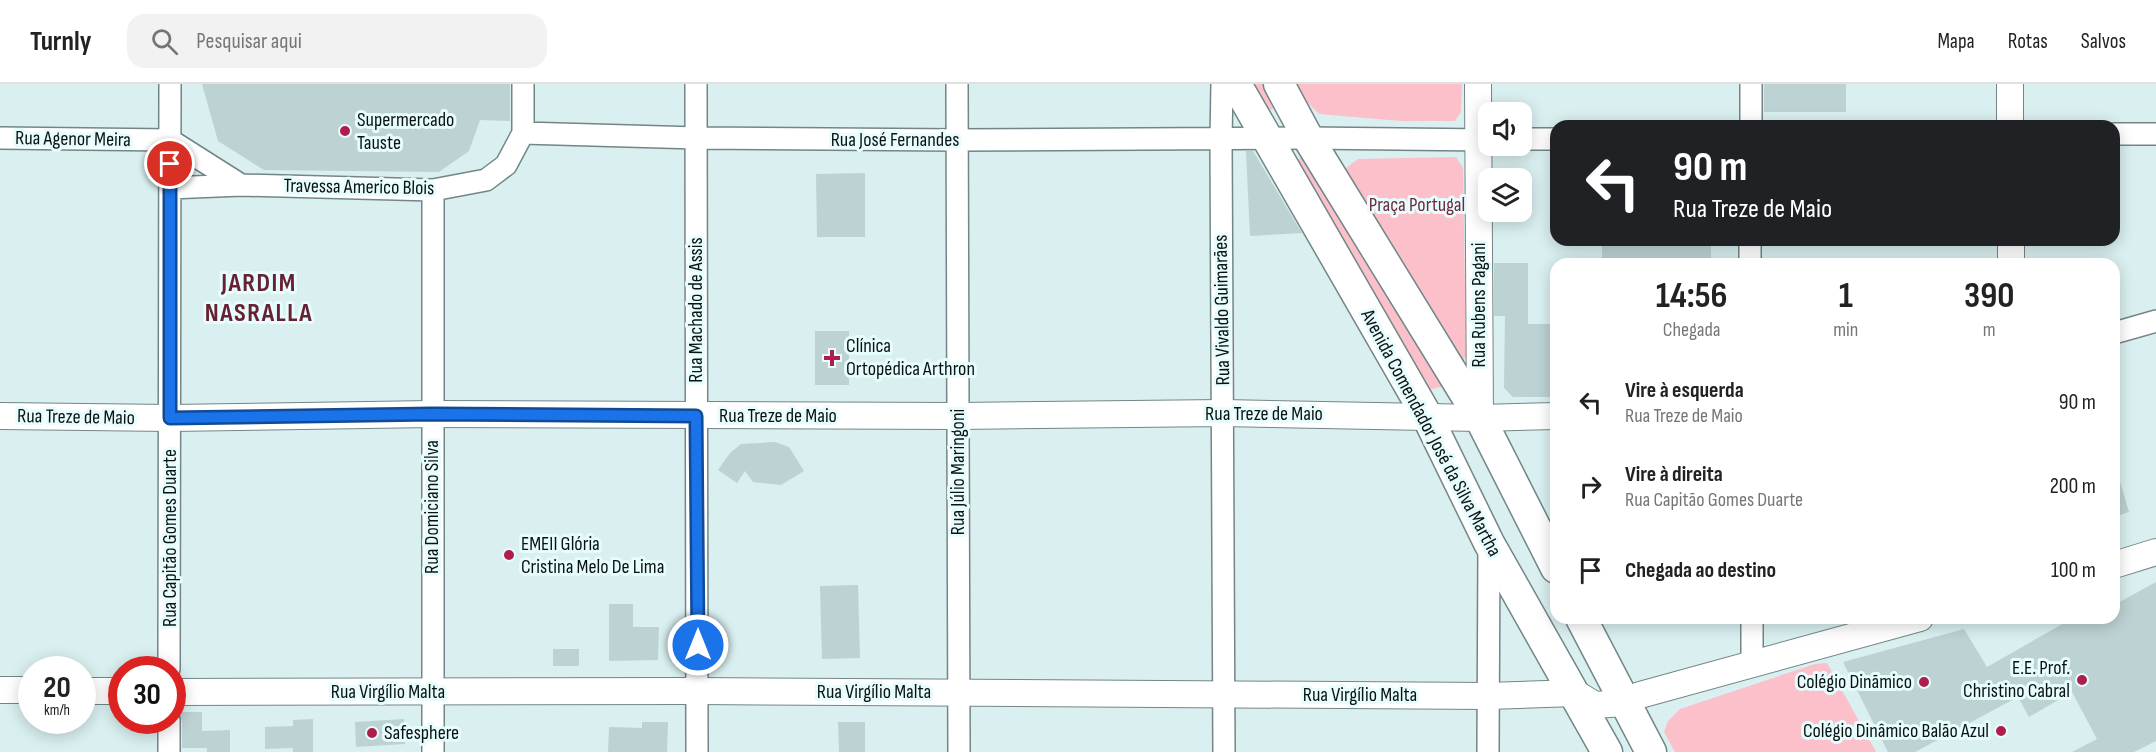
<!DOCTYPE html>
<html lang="pt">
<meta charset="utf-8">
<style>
:root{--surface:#fff;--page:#f2f2f2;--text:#222;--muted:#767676;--line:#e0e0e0}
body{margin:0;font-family:"Sofia Sans Condensed",sans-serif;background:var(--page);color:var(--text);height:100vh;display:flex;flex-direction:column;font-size:22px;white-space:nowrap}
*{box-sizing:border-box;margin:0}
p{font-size:20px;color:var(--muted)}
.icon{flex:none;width:33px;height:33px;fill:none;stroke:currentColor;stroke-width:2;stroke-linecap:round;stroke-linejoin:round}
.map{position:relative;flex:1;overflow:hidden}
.panel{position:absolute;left:1550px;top:174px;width:570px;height:366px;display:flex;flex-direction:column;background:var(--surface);border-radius:18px;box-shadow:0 3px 15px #0003}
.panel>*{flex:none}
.top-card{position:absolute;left:1550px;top:36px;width:570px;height:126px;border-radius:18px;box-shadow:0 3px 15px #0003;background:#202124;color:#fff;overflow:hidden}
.buttons{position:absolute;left:1478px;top:18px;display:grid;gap:12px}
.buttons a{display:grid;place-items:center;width:54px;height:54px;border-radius:12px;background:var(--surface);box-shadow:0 3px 15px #0003;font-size:30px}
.speed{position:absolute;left:18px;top:572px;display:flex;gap:12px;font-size:30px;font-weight:700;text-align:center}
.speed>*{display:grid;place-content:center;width:78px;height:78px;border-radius:50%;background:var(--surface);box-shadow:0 3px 15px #0003;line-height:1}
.speed small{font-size:15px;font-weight:400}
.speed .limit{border:9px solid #d22;background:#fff;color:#111}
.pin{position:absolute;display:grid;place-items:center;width:51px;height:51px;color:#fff;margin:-26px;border:3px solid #fff;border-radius:50%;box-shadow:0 2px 6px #0007}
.me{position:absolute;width:66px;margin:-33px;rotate:0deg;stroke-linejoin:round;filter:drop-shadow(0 0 4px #0008)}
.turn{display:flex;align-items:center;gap:21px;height:126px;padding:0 24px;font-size:27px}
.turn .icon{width:78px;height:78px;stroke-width:2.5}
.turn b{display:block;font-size:42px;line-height:51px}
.eta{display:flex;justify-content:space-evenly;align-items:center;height:102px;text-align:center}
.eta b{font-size:36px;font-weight:700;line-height:42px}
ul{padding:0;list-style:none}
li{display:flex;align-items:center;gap:18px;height:84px;padding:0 24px}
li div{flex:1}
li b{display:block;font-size:22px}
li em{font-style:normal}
header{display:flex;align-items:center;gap:36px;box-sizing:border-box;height:84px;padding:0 30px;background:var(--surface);border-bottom:2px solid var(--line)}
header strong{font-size:28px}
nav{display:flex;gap:33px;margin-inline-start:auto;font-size:21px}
.search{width:420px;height:54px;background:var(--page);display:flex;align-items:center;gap:15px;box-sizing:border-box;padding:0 21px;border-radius:18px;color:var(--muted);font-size:22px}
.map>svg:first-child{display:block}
.green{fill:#fbc0c9}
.building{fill:#bdd2d3}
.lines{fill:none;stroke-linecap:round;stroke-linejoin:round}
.minor-casing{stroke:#738687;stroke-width:24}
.tertiary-casing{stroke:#738687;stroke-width:28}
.secondary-casing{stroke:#738687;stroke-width:33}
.minor{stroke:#fff;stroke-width:21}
.tertiary{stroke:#fff;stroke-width:26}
.secondary{stroke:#fff;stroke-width:30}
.route-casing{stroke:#114b97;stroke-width:15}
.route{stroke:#1a73e8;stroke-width:10}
.poi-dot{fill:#af1d4d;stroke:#e7fcfd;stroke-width:2}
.labels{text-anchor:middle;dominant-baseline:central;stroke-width:6;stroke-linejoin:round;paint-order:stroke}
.poi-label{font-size:20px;fill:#0b1212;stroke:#e7fcfd;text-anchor:start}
.street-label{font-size:20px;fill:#0b1212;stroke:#e7fcfd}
.park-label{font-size:20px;fill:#70283a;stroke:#e7fcfd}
.district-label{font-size:26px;font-weight:bold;letter-spacing:1.5px;fill:#662132;stroke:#e7fcfd}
</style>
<header>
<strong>Turnly</strong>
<div class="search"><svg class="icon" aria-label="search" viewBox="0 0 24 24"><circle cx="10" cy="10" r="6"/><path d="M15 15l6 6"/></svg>Pesquisar aqui</div>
<nav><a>Mapa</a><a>Rotas</a><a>Salvos</a></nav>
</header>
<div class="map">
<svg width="2156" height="668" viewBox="0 0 2156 668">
<rect width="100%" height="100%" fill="#d9eff0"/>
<path class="green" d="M1252,0H1262L1273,24L1266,29Z
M1295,0H1462L1461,28L1455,37H1401L1319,30L1302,13Z
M1306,71L1443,302L1429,306L1297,76Z
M1456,73L1463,84L1466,272L1460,283L1347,94L1346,84L1358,75Z
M1827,579L1876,668H1675L1664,648L1668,637L1680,625L1815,580Z"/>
<path class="building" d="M202,0H510V37L480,36L469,67L439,88L264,86L218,57Z
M1764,0H1846V28H1764Z
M1246,67H1253L1302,149L1250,152Z
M865,89V153H817L816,90Z
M1602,156H1711V177H1602Z
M1494,179H1528V240H1556V313H1513L1504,304L1505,232H1494Z
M815,247H849V301H815Z
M775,358L789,363L804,387L781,401L753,398L745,387L737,399L718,386L730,369L741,360Z
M2117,387L2129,428L2114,433V388Z
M2156,498V657L2134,668H2072L2097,655L2072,608L2029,633L2018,613L1915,668H1888L1843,578L1964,545L1987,583L2073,534H2114V521Z
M858,501L860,574L822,575L820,502Z
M609,520H633V543H659L658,576L609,577Z
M553,565H579V582H553Z
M178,628H202V647L230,646V668H207V664H182V636Z
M313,635V668H293V664L265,665V643L293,642V636Z
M404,635L405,660L356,663L355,638Z
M642,638H668L667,668H608L609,643L642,644Z
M838,638H865V668H839Z"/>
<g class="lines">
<g class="minor-casing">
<path id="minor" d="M696,0L697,668
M957,0L959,668
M1222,0L1221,55L1224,668
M1751,42V0
M523,49L697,54L957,56L1308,54L1488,56
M2114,50H2156
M0,54L170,56L241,101
M1521,55H1556
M170,104L241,101L433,106L486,96L506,81L523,49V0
M1750,180V156
M2114,249L2156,237
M1752,534V580
M169,585L170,0
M169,668V636
M433,668V106
M1488,668L1489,462"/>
</g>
<g class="tertiary-casing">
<path id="tertiary" d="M1478,0L1480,334
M2010,42V0
M2011,156V180
M0,332L170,334L432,330L958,332L1223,329L1480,334L1556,332
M2114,481L2156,468
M0,606H32
M82,607H122
M172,608L698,607L1488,612L1575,609L1595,621L1624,619L1640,611L1920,534"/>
</g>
<g class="secondary-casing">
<path id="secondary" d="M1236,0L1427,332L1489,459L1607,668
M1279,0L1308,54L1480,334L1556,484
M1581,534L1651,668"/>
</g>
<use href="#minor" class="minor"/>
<use href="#tertiary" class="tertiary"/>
<use href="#secondary" class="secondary"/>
</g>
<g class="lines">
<g class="route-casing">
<path id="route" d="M170,80V334L432,330L696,332L698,561"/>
</g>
<use href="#route" class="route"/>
</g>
<g class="poi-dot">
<circle cx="345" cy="47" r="6"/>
<path d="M829 265h6v6h6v6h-6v6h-6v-6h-6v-6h6z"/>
<circle cx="509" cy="471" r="6"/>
<circle cx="2082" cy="596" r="6"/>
<circle cx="1924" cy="598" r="6"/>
<circle cx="2001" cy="647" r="6"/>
<circle cx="372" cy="649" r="6"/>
</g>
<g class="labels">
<g class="poi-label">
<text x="357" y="36">Supermercado<tspan x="357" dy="23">Tauste</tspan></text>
<text x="846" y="262">Clínica<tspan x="846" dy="23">Ortopédica Arthron</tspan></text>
<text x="521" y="460">EMEII Glória<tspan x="521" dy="23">Cristina Melo De Lima</tspan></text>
<text x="2070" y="584" text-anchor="end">E.E. Prof.<tspan x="2070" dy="23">Christino Cabral</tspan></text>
<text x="1912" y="598" text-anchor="end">Colégio Dinãmico</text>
<text x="1989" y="647" text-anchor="end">Colégio Dinâmico Balão Azul</text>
<text x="384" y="649">Safesphere</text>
</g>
<g class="street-label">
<text transform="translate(73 55) rotate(1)">Rua Agenor Meira</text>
<text x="895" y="56">Rua José Fernandes</text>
<text transform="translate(359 103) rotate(1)">Travessa Americo Blois</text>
<text transform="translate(1479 221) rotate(-90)">Rua Rubens Pagani</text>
<text transform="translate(696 226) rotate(-90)">Rua Machado de Assis</text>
<text transform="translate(1222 226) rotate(-91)">Rua Vivaldo Guimarães</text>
<text x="1264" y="330">Rua Treze de Maio</text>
<text x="778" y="332">Rua Treze de Maio</text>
<text transform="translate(76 333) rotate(1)">Rua Treze de Maio</text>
<text transform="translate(1431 349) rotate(62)">Avenida Comendador José da Silva Martha</text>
<text transform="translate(958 388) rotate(-90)">Rua Júlio Maringoni</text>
<text transform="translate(432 423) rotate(-90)">Rua Domiciano Silva</text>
<text transform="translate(170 454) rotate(-90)">Rua Capitão Gomes Duarte</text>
<text x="388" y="608">Rua Virgílio Malta</text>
<text x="874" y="608">Rua Virgílio Malta</text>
<text x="1360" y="611">Rua Virgílio Malta</text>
</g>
<g class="park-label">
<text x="1417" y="121">Praça Portugal</text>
</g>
<g class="district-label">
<text x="259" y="199">JARDIM<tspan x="259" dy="30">NASRALLA</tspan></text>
</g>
</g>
</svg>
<div class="buttons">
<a><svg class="icon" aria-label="sound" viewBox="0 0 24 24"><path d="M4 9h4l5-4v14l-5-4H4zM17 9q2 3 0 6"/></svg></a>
<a><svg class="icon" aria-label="layers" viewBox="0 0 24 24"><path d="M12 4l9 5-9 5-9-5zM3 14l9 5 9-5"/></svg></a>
</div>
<div class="speed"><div>20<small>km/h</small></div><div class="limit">30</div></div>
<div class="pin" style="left:170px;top:80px;background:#d93025"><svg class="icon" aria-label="arrive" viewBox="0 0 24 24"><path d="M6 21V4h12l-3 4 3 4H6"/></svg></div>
<svg class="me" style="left:698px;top:561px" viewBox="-20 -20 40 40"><circle r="17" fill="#1a73e8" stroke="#fff" stroke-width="3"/><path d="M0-11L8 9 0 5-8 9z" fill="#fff"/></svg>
<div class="top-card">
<div class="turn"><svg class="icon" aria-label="left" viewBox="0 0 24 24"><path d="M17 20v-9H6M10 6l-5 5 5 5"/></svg><div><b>90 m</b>Rua Treze de Maio</div></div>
</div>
<section class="panel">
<div class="eta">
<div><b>14:56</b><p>Chegada</p></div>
<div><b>1</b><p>min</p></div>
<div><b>390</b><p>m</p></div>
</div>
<ul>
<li><svg class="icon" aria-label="left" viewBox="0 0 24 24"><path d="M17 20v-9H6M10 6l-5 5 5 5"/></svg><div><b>Vire à esquerda</b><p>Rua Treze de Maio</p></div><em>90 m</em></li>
<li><svg class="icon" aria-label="right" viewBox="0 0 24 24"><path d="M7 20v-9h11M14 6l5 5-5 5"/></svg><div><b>Vire à direita</b><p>Rua Capitão Gomes Duarte</p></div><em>200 m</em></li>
<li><svg class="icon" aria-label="arrive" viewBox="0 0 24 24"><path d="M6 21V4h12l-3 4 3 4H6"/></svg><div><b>Chegada ao destino</b></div><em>100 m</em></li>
</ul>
</section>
</div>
